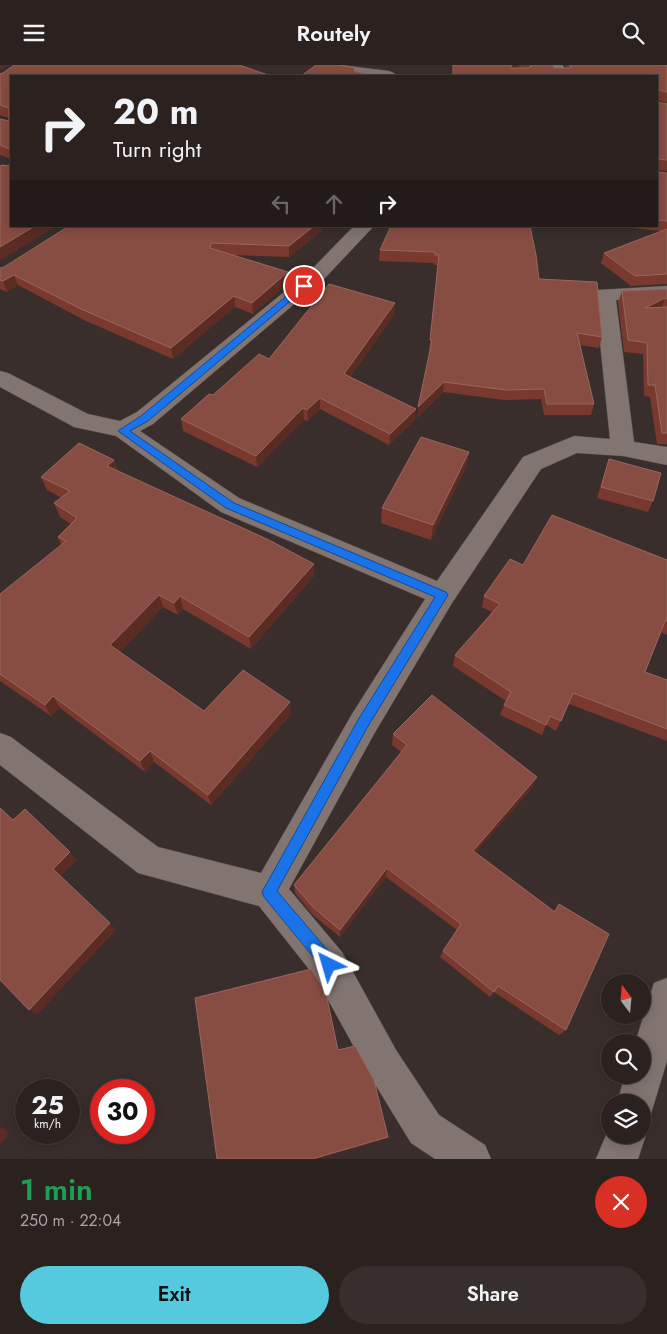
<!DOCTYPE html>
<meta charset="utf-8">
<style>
:root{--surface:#2b2220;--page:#372f2d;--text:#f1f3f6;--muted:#a6a4a5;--line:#473f3e;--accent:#55cadf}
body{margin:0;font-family:Jost,sans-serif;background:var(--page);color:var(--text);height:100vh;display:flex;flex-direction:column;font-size:19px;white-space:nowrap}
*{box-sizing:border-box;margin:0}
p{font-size:16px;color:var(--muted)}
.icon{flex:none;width:28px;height:28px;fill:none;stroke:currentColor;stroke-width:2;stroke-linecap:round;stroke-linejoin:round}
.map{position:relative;height:1094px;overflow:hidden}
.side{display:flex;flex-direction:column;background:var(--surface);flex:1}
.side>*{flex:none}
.hud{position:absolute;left:10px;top:10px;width:648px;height:152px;border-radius:0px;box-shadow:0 2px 12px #0003,0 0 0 1px var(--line);background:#2b2220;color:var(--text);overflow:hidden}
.needle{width:32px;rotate:344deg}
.controls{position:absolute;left:601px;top:909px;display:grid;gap:10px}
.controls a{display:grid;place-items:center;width:50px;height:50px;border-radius:50%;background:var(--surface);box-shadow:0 2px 12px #0003,0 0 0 1px var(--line);font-size:25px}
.speed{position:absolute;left:15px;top:1014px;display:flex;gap:10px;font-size:25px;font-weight:700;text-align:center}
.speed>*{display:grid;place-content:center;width:65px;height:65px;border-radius:50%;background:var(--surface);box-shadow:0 2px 12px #0003,0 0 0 1px var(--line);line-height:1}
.speed small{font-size:12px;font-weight:400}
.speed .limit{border:8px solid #d22;background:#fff;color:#111}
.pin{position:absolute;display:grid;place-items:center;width:42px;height:42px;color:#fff;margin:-21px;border:2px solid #fff;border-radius:50%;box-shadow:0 1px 5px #0007}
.me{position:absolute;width:55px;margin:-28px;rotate:320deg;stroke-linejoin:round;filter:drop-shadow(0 0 4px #0008)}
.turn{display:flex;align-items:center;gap:18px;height:105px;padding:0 20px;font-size:22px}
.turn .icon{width:65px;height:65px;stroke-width:2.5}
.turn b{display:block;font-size:35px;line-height:42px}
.lanes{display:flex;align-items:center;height:48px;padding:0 20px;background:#0003;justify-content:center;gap:25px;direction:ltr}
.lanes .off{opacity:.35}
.round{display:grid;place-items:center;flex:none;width:52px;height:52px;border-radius:26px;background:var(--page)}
.summary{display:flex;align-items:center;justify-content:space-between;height:85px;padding:0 20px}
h1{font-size:30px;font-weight:600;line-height:38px;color:#1e9e55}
.primary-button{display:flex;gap:10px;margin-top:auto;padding:10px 20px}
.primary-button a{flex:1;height:58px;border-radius:30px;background:var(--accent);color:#111;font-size:20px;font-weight:600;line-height:58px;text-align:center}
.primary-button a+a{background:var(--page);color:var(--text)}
header{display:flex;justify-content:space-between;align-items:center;height:65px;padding:0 20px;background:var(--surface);font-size:22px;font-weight:600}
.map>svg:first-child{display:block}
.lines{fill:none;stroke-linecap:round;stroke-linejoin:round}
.street-casing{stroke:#544b48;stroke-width:1}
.street{fill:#827471;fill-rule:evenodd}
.wall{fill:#7a392e}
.shaded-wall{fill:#5a2c24}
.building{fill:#874d43;stroke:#99675e}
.route{fill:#1a73e8;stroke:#114b97}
</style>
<header><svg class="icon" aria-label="menu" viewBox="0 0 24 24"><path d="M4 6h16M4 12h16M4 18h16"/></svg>Routely<svg class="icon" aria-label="search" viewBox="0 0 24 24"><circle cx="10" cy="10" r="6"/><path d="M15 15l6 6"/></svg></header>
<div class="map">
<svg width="667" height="1094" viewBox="0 0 667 1094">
<rect width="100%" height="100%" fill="#392e2b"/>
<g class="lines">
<g class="street-casing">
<path id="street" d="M315,0H340L389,6L394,8L397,11H352L317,3Z
M549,0H563L568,11H553Z
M354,161H374L325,213L153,359L140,366L239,433L437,516L523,392L574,371L610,374L595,229L598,225L667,221V233L616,235L634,377L667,382V400L623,391L577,388L541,404L452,538L374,669L289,824L342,887L396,985L439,1050L485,1080L491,1094H435L411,1078L370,1011L316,913L259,841L138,808L0,700V668L11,672L158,782L261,808L352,649L425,534L221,447L116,371L74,362L0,322V306L8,308L88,349L120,356L137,347L311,205Z
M667,913V996L650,1052L642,1055V1038H617L625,1010H642V978H635L654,918Z
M610,1061V1070H642V1062L646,1070L638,1094H596Z"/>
</g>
<use href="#street" class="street"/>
</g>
<path class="wall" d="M453,0H553L554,3H566L565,0H667V38L658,35L657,37L667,39V106L658,105V107L667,108V219L631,221L601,198L604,188L661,166L614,161H656V11Z
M0,9L11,11V94L0,90V54L9,56V53L0,50Z
M391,161L539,214L602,272L599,283L579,280L594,339L591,350H544L541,334L504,335L443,327L417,353L430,286H429L438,200H434V198L379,196L380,185Z
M322,165L289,192L232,190L288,207V218L253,249L235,242L173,294L84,255L18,220L7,227L0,224V203Z
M667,224V379H657L650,332L644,331L643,289L624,287L618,237L622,226Z
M394,250L350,312L415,355L389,380L320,344L308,356L304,355L257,402L183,366L181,354L213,330L269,294Z
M469,387L466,402L431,475L381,458L382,443Z
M609,394L653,436L648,447L597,433Z
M114,395L118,406L314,511L251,584L183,544L178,550L163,542L120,587L204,646L291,649L211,740L154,697L145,707L60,643L51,651L0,616V529L61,480L58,472L71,459L60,452L54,438L62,433L47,425L41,412Z
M667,495V570L661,567L645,607L667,615V676L569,639L556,666L546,660L542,670L500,650L506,636L453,601L455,590L492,547L482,542L484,531L523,500Z
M393,669L533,722L476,787L554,846L559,839L566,965L559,970L494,927L490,932L440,892L443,886L457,865L386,812L340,872L313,850L295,828L294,820L401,687L392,680Z"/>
<path class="shaded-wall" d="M0,0H8L0,5Z
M512,0H519L518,4L510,3Z
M35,161H56L0,196V182Z
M314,161H322V165L289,192V181Z
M288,207V218L253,249L252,238Z
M14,210L18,220L7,227L3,216Z
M234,231L235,242L173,294L171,283Z
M665,233L661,244L645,243Z
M395,238L394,250L344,320V309Z
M444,317L443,327L417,353L418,342Z
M320,333V344L308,356L307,345Z
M303,343L304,355L257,402L256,391Z
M416,344L415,355L389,380L390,369Z
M469,387L466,402L431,475L433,460Z
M114,395L118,409L107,401Z
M314,499V511L251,584L249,572Z
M159,530L163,542L115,592L110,580Z
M180,531L183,544L178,550L174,538Z
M53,631L60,643L51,651L45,640Z
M290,637L291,649L211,740L208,730Z
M150,686L154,697L145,707L140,696Z
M537,712L533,722L470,794L473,786Z
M70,787L77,795L60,812L53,804Z
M387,803L386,812L340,872V865Z
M110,858L116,865L37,950L29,945Z
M0,1061L9,1068L0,1080Z
M388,1072L386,1074L317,1094H312Z"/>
<path class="building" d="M14,0H239L271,11H11V85L0,80V54L9,56V43L0,40V9L3,8Z
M316,0H340L355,3L354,6L375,11H301Z
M453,0H512L510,3H529L531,1L530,0H553L554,3H571L570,0H667V27L658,25L657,37L667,39V95L658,94V107L667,108V156L656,155V11H453Z
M11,94V161H35L0,182V101L2,100L9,101L10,95Z
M69,161H314L289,181L211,178L210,183L288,207L252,238L234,231L171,283L81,244L14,210L3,216L0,215V203L4,202Z
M391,161H530L536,190L539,214L597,217L602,272L577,268L594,339H547L544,324L506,325L444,317L418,342L432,276L430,275L439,190H435V187L380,185Z
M667,164V209L635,211L604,188Z
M329,219L395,238L344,309L416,344L390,369L320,333L307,345L303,343L256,391L181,354L209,329L213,330L259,289L269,294Z
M667,224V234L665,233L645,243L667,242V368H662L655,320H648L647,278L628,275L622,226Z
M421,372L469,387L433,460L382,443Z
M79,378L114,395L107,401L269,475L314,499L249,572L180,531L174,538L159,530L110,580L204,646L243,605L290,637L208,730L150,686L140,696L53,631L45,640L0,609V529L66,476L58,472L77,453L54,438L70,426L41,412Z
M609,394L661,408L653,436L601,422Z
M552,450L667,495V556H665L645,607L667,615V664L573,628L561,656L550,651L546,660L504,640L511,627L455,590L500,539L484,531L510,494L523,500Z
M432,630L537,712L473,786L555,847L559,839L609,869L566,965L498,921L494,927L443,886L461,859L387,803L340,865L313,842L294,820L407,680L393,669Z
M0,743L13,755L25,744L70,787L53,804L110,858L29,945L0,915Z
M311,904L326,928L338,985L355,981L374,1015L388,1072L312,1094H217L195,933Z"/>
<path class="route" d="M301,219L308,221L148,356L130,366L234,438L446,527L448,530L367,663L277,826L335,894L337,900L335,905L329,907L324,905L264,832L262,827L358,655L435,532L226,443L118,366L141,351Z"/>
</svg>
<div class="controls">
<a><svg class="needle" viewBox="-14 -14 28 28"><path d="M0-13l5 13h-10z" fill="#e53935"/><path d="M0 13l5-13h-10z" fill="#a6a4a5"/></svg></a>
<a><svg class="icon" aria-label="search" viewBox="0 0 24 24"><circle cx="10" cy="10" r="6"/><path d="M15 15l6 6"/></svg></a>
<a><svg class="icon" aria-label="layers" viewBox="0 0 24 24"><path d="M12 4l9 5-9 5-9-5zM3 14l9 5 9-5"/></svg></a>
</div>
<div class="speed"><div>25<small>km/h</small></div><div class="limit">30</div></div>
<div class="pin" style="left:304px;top:221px;background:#d93025"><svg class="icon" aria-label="arrive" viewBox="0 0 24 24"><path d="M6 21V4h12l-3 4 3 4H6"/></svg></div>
<svg class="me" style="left:329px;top:900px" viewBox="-20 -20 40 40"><path d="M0-17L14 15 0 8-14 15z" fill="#1a73e8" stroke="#fff" stroke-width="4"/></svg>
<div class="hud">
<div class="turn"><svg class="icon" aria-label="right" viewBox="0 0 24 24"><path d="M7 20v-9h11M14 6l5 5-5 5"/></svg><div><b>20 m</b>Turn right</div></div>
<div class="lanes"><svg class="icon off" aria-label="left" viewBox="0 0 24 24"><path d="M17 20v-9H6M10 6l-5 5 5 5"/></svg><svg class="icon off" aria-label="ahead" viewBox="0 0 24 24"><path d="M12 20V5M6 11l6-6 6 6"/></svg><svg class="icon" aria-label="right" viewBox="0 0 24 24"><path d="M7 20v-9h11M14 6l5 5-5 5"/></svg></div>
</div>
</div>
<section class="side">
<div class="summary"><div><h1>1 min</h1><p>250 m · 22:04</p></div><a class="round" style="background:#d93025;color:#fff"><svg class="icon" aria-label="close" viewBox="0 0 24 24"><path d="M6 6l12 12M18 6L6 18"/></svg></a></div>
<div class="primary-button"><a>Exit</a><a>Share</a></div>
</section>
